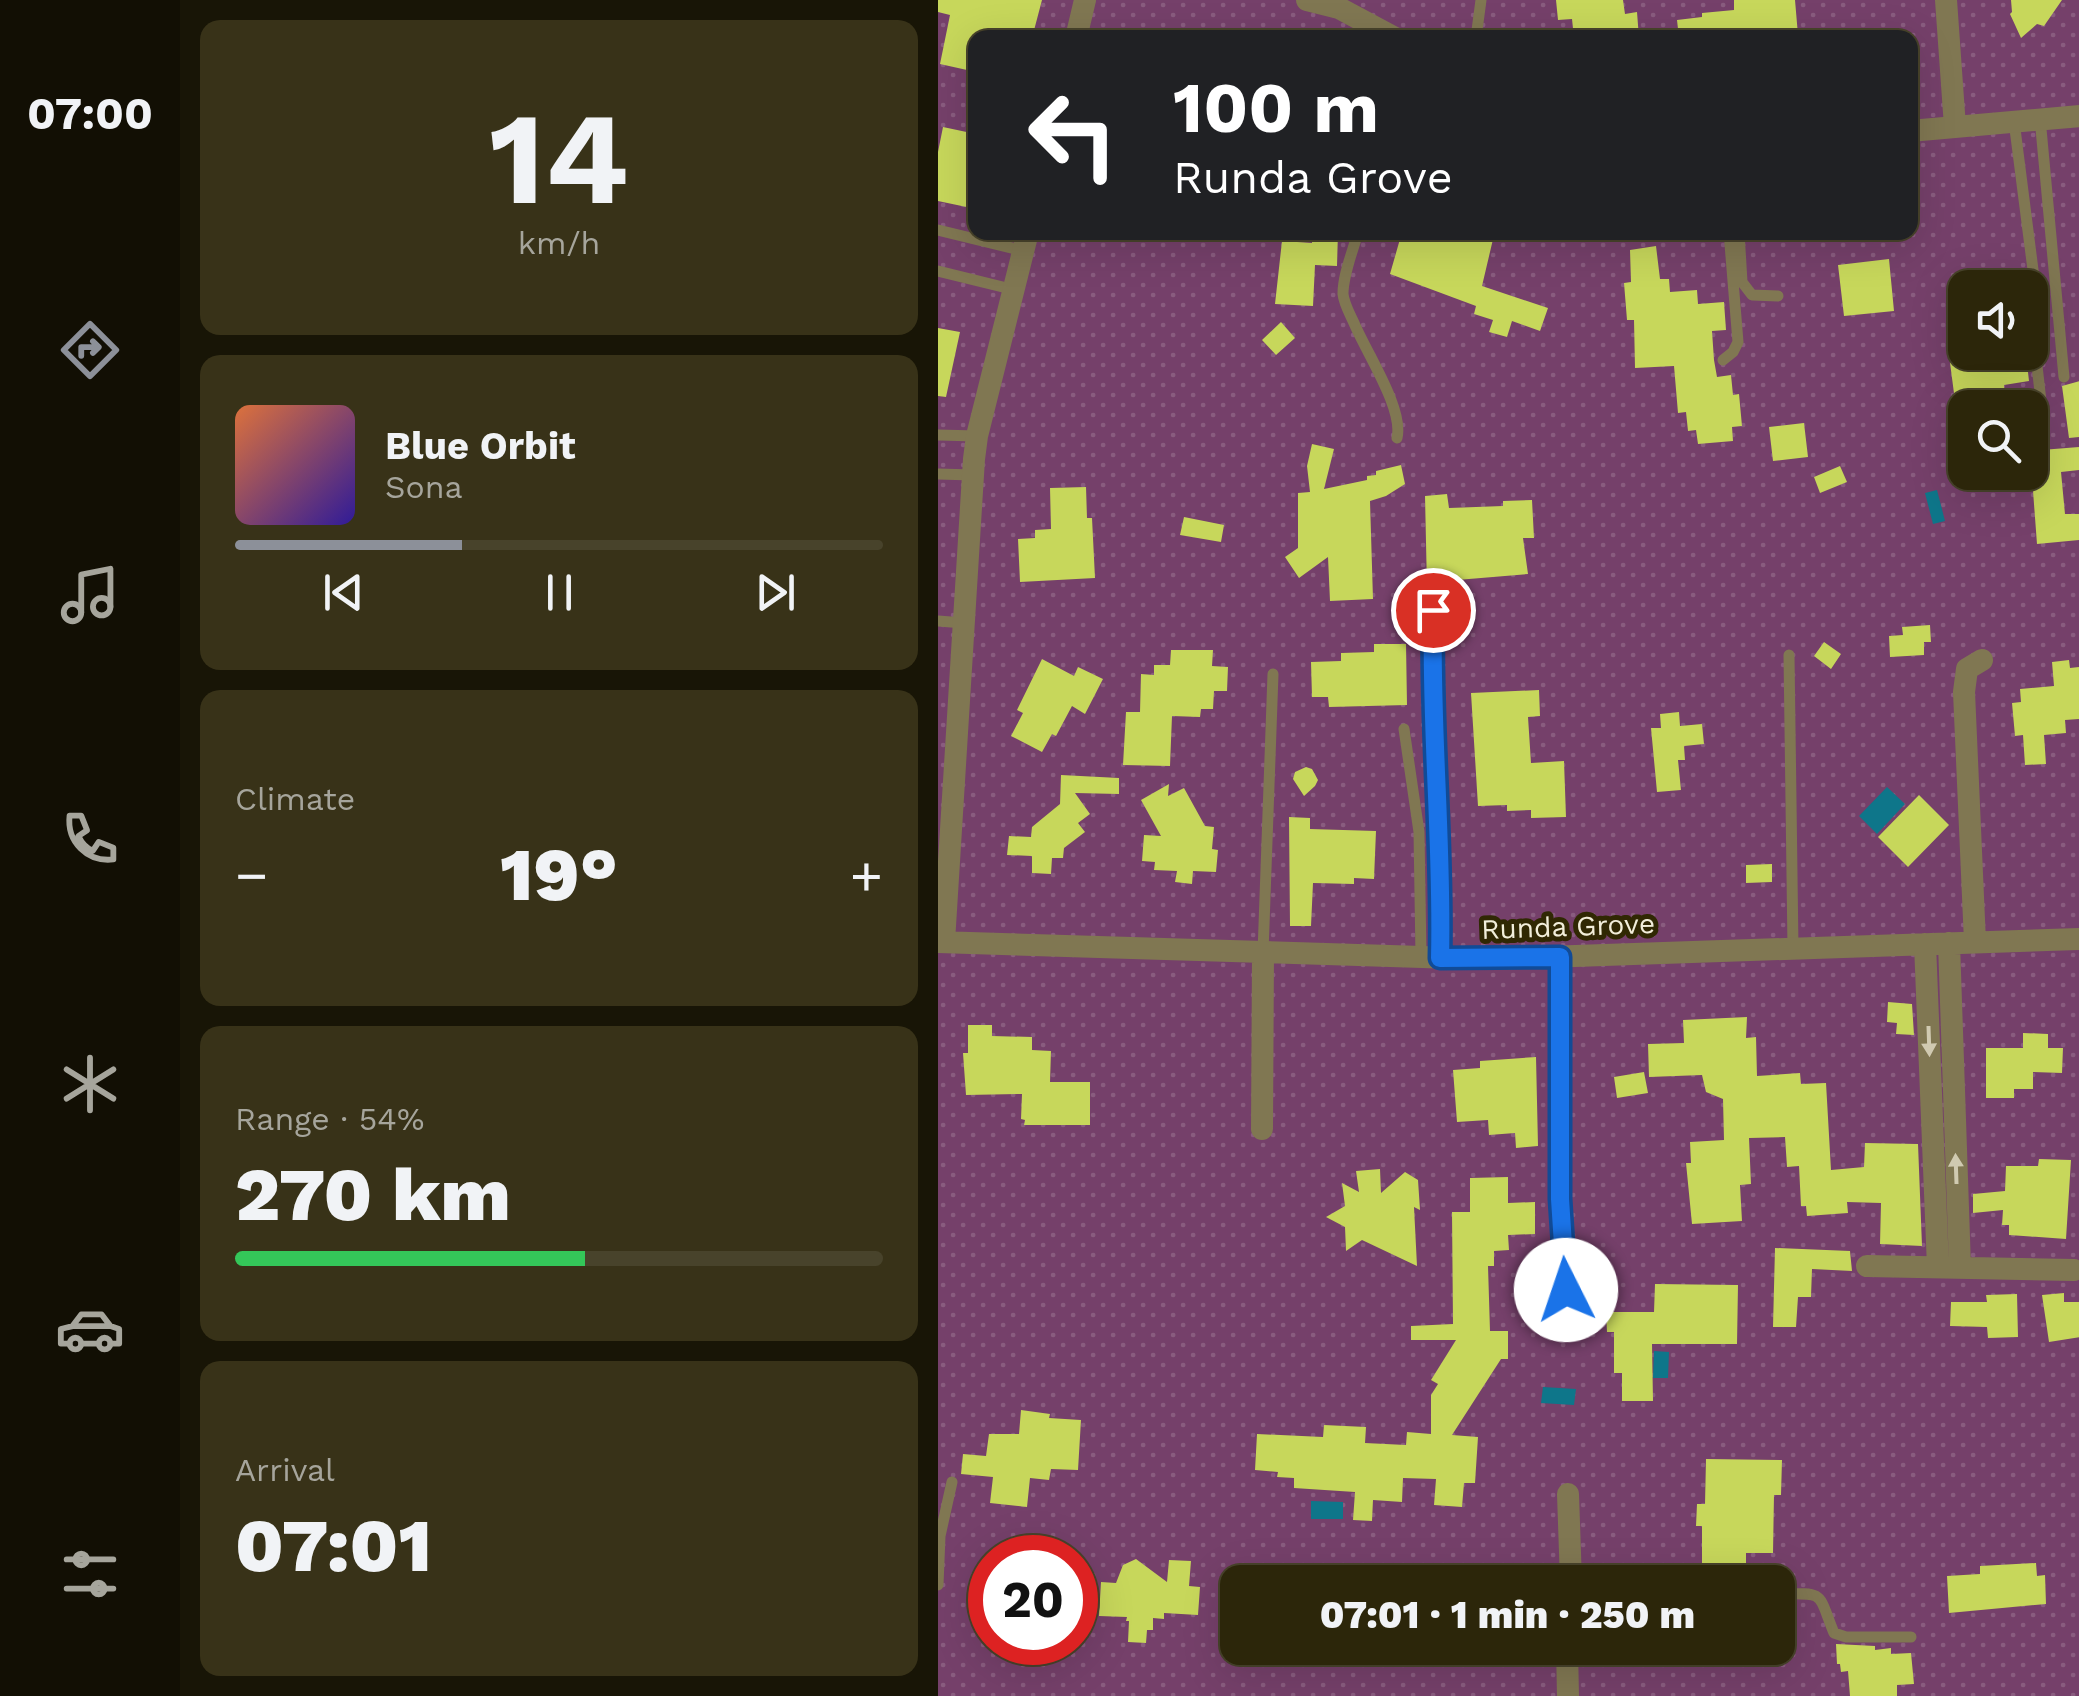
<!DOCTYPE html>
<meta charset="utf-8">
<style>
:root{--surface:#2c260a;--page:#383218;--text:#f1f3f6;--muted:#a6a59c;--line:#48432b;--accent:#8c9099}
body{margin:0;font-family:"Work Sans",sans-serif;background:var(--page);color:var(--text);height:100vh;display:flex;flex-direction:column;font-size:38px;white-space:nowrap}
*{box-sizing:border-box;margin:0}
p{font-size:32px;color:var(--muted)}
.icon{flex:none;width:55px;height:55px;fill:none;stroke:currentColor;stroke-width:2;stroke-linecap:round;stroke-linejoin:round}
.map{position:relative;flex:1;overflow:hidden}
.drawer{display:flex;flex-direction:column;gap:20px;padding:20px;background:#181506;width:758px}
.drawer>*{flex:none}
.top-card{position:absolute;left:30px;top:30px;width:950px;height:210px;border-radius:20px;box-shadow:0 10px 40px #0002,0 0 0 2px var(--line);background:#202124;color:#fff;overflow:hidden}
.tools{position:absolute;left:1010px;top:270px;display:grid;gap:20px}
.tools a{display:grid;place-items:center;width:100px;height:100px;border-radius:20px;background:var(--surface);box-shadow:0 10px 40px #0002,0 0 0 2px var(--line);font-size:50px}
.speed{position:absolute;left:30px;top:1535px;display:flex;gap:20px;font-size:50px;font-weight:700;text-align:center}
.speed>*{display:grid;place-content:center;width:130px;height:130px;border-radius:50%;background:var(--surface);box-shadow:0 10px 40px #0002,0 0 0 2px var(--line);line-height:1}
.speed .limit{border:15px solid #d22;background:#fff;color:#111}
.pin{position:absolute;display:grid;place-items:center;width:85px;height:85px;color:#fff;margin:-42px;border:5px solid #fff;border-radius:50%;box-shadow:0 2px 10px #0007}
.me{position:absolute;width:110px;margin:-55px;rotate:356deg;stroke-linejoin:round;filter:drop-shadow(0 0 8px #0008)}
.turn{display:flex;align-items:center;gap:35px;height:210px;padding:0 40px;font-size:45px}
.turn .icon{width:130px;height:130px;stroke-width:2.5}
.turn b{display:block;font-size:70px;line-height:85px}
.big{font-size:75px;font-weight:800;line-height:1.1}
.drawer .card{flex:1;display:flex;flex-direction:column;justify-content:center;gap:15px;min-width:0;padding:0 35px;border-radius:20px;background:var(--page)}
.drawer .dial{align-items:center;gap:0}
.dial b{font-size:130px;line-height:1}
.song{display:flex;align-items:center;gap:30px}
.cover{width:120px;height:120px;border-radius:15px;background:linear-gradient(135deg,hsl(20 70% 55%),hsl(250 70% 35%))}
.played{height:10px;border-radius:5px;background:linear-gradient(90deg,var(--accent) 35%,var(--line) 35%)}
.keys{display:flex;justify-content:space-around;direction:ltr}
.heat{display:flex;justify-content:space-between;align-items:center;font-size:55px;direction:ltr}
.charge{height:15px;border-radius:8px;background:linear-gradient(90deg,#34c759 54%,var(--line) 0)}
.trip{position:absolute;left:282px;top:1565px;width:575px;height:100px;border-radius:20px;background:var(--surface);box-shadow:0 10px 40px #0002,0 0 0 2px var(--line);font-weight:800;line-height:100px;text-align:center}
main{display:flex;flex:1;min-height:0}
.tabs{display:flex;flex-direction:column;width:180px;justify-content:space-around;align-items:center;background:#120f04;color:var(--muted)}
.tabs .icon{width:70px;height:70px}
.tabs .on{color:var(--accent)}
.tabs b{font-size:45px;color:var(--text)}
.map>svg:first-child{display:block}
.garden{fill:url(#garden-dots);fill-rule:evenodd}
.water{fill:#0e768a}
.building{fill:#c7d75b}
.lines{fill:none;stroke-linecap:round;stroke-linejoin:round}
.service{stroke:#807752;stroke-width:11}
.minor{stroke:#807752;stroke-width:22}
.oneway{fill:#d0cab1}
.route-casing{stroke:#114b97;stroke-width:25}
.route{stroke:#1a73e8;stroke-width:18}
.labels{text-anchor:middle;stroke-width:10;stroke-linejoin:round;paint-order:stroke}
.street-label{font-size:28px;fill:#f2eeda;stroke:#302803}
</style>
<main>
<nav class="tabs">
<b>07:00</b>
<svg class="icon on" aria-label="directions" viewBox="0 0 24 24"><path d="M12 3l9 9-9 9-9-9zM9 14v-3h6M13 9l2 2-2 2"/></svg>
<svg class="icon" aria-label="music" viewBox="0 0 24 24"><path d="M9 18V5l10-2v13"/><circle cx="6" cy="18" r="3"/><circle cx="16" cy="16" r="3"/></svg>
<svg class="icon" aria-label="phone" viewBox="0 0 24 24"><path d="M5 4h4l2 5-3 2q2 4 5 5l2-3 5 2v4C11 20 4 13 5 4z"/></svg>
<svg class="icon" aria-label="climate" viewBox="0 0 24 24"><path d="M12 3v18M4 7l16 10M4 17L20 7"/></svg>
<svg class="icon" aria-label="car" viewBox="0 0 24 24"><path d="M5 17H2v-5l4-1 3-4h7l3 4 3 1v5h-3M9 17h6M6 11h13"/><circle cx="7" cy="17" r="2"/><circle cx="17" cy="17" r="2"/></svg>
<svg class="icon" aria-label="filters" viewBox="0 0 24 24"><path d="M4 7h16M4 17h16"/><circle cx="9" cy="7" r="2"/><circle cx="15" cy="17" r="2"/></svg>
</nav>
<section class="drawer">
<div class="card dial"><b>14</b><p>km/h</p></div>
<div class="card">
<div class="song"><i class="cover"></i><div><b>Blue Orbit</b><p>Sona</p></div></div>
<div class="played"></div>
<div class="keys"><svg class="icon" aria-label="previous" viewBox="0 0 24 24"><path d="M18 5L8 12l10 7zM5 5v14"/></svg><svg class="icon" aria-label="pause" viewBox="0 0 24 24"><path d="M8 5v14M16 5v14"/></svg><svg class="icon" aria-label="next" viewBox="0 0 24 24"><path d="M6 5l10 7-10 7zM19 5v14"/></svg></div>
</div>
<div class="card"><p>Climate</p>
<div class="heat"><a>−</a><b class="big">19°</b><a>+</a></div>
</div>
<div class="card"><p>Range · 54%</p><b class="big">270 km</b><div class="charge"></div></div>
<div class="card"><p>Arrival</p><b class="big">07:01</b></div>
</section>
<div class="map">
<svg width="1142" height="1696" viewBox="0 0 1142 1696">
<defs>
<pattern id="garden-dots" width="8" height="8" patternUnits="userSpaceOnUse" patternTransform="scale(2.5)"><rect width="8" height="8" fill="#75406a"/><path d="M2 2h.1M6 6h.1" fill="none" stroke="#895c7f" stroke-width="1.8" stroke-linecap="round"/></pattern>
</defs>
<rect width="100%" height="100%" fill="#3a320e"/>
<path class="garden" d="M0,0H1141V1696H0ZM38,38H972V232H38ZM1028,288H1092V352H1028ZM1028,408H1092V472H1028ZM52,1558H138V1642H52ZM300,1582H840V1648H300Z"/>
<path class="water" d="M999,490L1007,521L995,524L987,493Z
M949,787L967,804L939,834L921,816Z
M716,1351L731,1352L730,1378H715Z
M605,1387L638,1389L636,1405L603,1403Z
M373,1501L405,1502V1519H373Z"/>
<path class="building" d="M0,0H104L94,38H38V72L2,64L12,15L0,12Z
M618,0H685L687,14L699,12L701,38H636L634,19L620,20Z
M796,0H857L860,35L741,38L739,20L764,17V13L796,10Z
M1073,0H1124L1106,26L1099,24L1083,38L1072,14L1074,12Z
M5,127L38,134L30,176L38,177V209L0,201V152Z
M374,232H400L399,266L377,265L375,306L337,304L344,241L374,243Z
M464,232L556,235L544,286L610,308L602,331L574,321L569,337L551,332L555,320L536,314L538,306L452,274Z
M718,246L722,279H731L732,292L759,290L760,304L786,302L788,330L774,331L776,360L779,377L793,375L795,395L801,394L804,426L794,427L795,441L760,444L758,430L750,431L748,412L740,413L736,366L697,368L696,320H689L686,283L693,282L692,250Z
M951,259L956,311L906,316L900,265Z
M343,322L357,338L338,355L324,340Z
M0,328L22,332L8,397L0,396Z
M1033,352H1053L1054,359L1088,355L1091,381L1066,385L1067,394L1017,401L1011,355Z
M1142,381V437L1131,438L1124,386Z
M866,423L870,457L835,461L831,427Z
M374,444L396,449L386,489L429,480V476L438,475V471L463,465L467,484L448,496L432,501L435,599L392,601L390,557L361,578L347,557L360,548V493L372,492L369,466Z
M1142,447V470L1123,472L1127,514H1142V540L1099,544L1092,451Z
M902,466L909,482L882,493L876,477Z
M148,487L149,518H154L157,578L82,582L80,539L97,538V530L113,529L112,488Z
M509,494L511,508L565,506V501L594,500L596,538H585L590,574L507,581V586L489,588L487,496Z
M246,517L286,525L283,542L242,535Z
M992,625L993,642H986V655L952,657L951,636L965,635L964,627Z
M886,642L903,654L893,669L876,656Z
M436,644H468L469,705L391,707L390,697H374L373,662L403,661V653L436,652Z
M233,650H275L274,666L290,667L289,691H276L275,709H263L262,717L234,716L232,766L185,765L188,712H202L203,674L216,675V665H232Z
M104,659L136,676L140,667L165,679L147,714L134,706L118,736L114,734L104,752L73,736L85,713L79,710Z
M1131,660L1132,668L1142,667V719L1127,720L1128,733L1106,735L1108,764L1087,765L1085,735L1077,736L1074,703L1083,702L1082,689L1116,686L1114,662Z
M601,690L602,716L590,717L593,763L626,761L628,817L593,818V810L569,811V805L540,806L533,693Z
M741,712L742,726L764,724L766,744L746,746L747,760H740L743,790L719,792L713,728H723L722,714Z
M368,767L374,769L380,780L377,786L366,796L355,779L357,772Z
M123,775L181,778V794L137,793L152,814L140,823L147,832L126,848L125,858H114L113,874L94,873V856L69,855L71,836L93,837L94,827L122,804Z
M231,784L230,796L246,788L267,826L276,827L274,849L280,850L278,872L255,871L254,884L237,882L239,871L216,870L217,862L204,861L206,835L223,836L203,800Z
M981,795L1011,825L970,867L940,837Z
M351,817L372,818V829L438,831L436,879L416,878V884L375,883L373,926H352Z
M834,864V882L808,883V865Z
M950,1002L974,1004L976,1035L958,1034L959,1023L949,1022Z
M809,1017L808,1038L818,1037L819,1076L862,1073L863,1084L888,1083L893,1170L926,1167L927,1143L980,1144L984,1246L942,1244L943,1203L909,1202L910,1213L869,1216L868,1206H863L861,1166L849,1167L847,1137L811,1138L813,1184L802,1185L804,1221L754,1224L748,1163H753L752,1142L786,1140L785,1099L768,1092L764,1075L711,1077L710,1044L746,1043L745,1020Z
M30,1025H54V1036L94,1037V1050L113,1051L112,1082H152V1125H86L87,1120L83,1119L84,1094L28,1095L25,1053H30Z
M1085,1033L1110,1034V1048H1125L1124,1073L1095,1072V1089H1076V1098H1048V1048H1085Z
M598,1057L600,1146L578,1148L577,1133L551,1135L550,1120L519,1122L515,1070L542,1068V1061Z
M706,1072L710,1093L679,1098L676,1077Z
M1101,1159L1133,1160L1128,1239L1071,1235V1225H1064L1065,1210L1035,1213V1194L1067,1191L1068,1166H1100Z
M442,1169L443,1193L467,1172L480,1180L482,1210L476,1207L479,1266L424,1240L408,1251L407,1227L388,1217L407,1206L404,1183L421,1192L418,1171Z
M570,1177V1203L597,1202V1234L570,1235L571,1250L556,1251V1266H550L552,1331H570V1359H563L514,1435L540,1437L537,1483H526L524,1507L496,1505L498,1479L465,1478L464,1502L435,1500L434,1521L415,1520L417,1492L356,1488V1478L339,1477L340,1472L317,1470L319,1434L385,1437L386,1425L428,1427L427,1443L468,1445L469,1432L493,1434V1395L500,1384L493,1380L518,1340H473V1326L515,1324L514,1212H532V1178Z
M837,1248L912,1251L914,1271L874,1269L873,1297H860L858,1327H835Z
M717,1284L800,1285L799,1344H714L715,1401H684V1373H676V1332H669L668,1312H716Z
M1126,1293V1302H1142V1337L1111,1342L1104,1295Z
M1079,1294L1080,1337L1050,1338L1049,1327L1012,1326L1013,1302H1049L1048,1295Z
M83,1410L112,1414L111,1418L143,1420L140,1470L113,1469L111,1480L92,1478L89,1507L52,1503L55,1477L23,1474L25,1454L48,1456L51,1434H81Z
M768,1459L844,1460L843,1495H836L835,1553H808V1582H773V1576L764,1577V1526H758L759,1504H767Z
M198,1559L229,1582L231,1560L253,1561L251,1586L262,1587L260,1615L226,1613V1619L215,1618V1630H209L208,1643L190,1642L191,1621H188L189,1617L161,1616L163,1582L178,1583L185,1565Z
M1098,1563L1099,1576L1107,1575L1108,1604L1011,1613L1009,1576L1042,1574V1566Z
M898,1644L937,1646V1650L953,1648V1654L973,1653L976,1684L959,1685V1696H912L910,1671L903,1672L902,1664H899Z"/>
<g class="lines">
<path class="service" d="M538,38L543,0
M1102,118L1126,377
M1076,121L1100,309L1101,322L1092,331
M0,230L86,251
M420,232C415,251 405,274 405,294C406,304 412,314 416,323C429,354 466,409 459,438
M801,232L804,282L814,295L840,296
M0,271L77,290
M1095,330L1105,419
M785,360L795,352L800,342L791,232
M0,435L39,436
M0,474L35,475
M495,610C492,726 505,842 502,958
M0,621L26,623
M851,655L855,948
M466,729L481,832L483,957
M325,953L335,674
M622,957V1199L628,1290
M0,1585L2,1536L14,1482
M840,1594C888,1593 879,1591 896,1633L908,1637H973"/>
<path class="minor" d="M369,0L401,8L457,38
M1008,0L1017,127
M138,38L147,0
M972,131L1142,116
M0,942L548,959L1142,939
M6,942L36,459L39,436L90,232
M1037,942L1026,692L1029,669L1044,660
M1011,943L1022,1267
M987,944L1000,1267
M324,1129L325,953
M929,1266L1136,1270
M630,1494L633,1582
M629,1648L630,1696"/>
</g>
<defs><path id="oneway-solid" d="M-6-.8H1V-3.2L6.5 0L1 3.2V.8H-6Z" transform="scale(2.5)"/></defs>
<g class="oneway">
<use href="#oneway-solid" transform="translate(991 1041) rotate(88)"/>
<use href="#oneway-solid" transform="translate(1018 1169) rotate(-92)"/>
</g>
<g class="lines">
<defs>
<path id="route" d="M495,610C492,726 505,842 502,958L622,957V1199L628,1290"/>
</defs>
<use href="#route" class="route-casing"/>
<use href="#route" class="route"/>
</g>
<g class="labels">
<g class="street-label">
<text transform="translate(630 926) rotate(-2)" y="10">Runda Grove</text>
</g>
</g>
</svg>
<div class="tools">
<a><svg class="icon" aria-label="sound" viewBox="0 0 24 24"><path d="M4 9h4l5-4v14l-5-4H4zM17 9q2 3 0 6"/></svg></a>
<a><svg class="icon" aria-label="search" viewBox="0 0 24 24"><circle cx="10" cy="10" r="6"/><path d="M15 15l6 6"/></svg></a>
</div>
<div class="speed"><div class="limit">20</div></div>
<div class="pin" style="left:495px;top:610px;background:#d93025"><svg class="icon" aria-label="arrive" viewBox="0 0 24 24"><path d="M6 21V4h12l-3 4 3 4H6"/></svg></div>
<svg class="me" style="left:628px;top:1290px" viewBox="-20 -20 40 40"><circle r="19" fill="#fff"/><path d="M0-13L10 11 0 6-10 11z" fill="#1a73e8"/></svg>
<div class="trip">07:01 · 1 min · 250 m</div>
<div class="top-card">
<div class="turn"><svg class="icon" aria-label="left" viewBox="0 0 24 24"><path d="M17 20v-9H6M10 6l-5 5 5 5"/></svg><div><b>100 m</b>Runda Grove</div></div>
</div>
</div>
</main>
